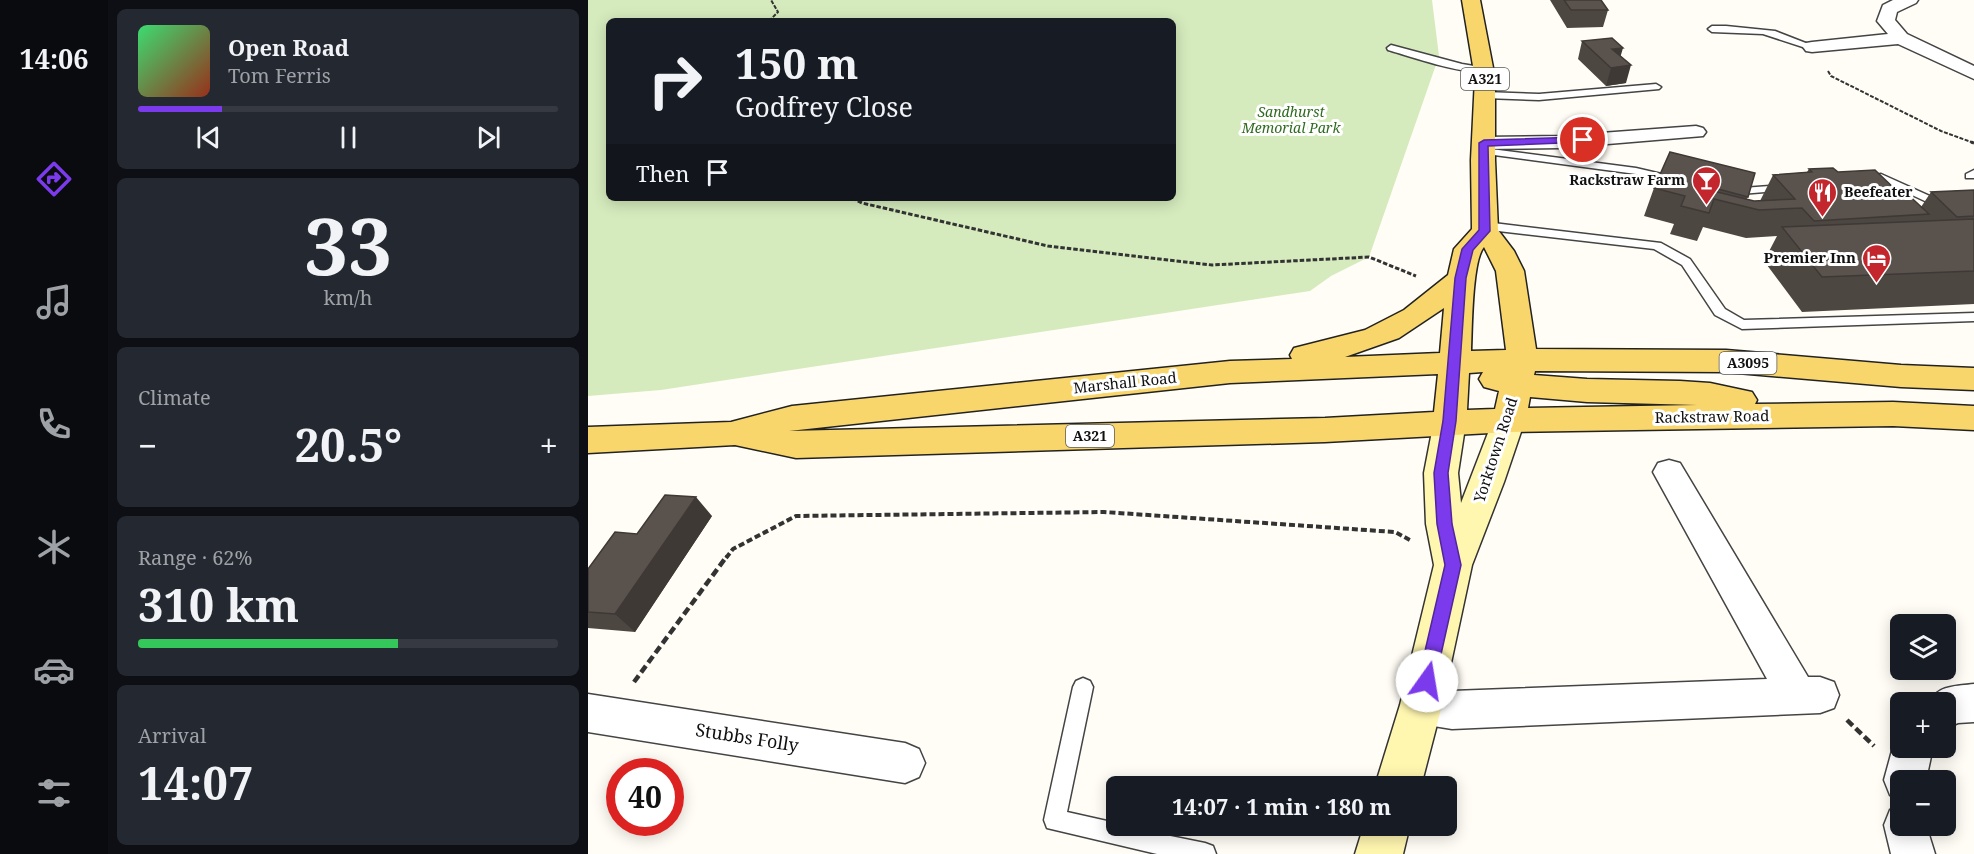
<!DOCTYPE html>
<meta charset="utf-8">
<style>
:root{--surface:#171b24;--page:#242831;--text:#f1f3f6;--muted:#9ea1a6;--line:#363941;--accent:#7c3aed}
body{margin:0;font-family:"Noto Serif",serif;background:var(--page);color:var(--text);height:100vh;display:flex;flex-direction:column;font-size:22px;white-space:nowrap}
*{box-sizing:border-box;margin:0}
p{font-size:20px;color:var(--muted)}
.icon{flex:none;width:33px;height:33px;fill:none;stroke:currentColor;stroke-width:2;stroke-linecap:round;stroke-linejoin:round}
.map{position:relative;flex:1;overflow:hidden}
.panel{display:flex;flex-direction:column;gap:9px;padding:9px;background:#0d0f14;width:480px}
.panel>*{flex:none}
.guide{position:absolute;left:18px;top:18px;width:570px;height:183px;border-radius:9px;box-shadow:0 3px 15px #0003;background:#171b24;color:var(--text);overflow:hidden}
.controls{position:absolute;left:1302px;top:614px;display:grid;gap:12px}
.controls a{display:grid;place-items:center;width:66px;height:66px;border-radius:9px;background:var(--surface);box-shadow:0 3px 15px #0003;font-size:30px}
.speed{position:absolute;left:18px;top:758px;display:flex;gap:12px;font-size:30px;font-weight:700;text-align:center}
.speed>*{display:grid;place-content:center;width:78px;height:78px;border-radius:50%;background:var(--surface);box-shadow:0 3px 15px #0003;line-height:1}
.speed .limit{border:9px solid #d22;background:#fff;color:#111}
.pin{position:absolute;display:grid;place-items:center;width:51px;height:51px;color:#fff;margin:-26px;border:3px solid #fff;border-radius:50%;box-shadow:0 2px 6px #0007}
.me{position:absolute;width:66px;margin:-33px;rotate:13deg;stroke-linejoin:round;filter:drop-shadow(0 0 4px #0008)}
.turn{display:flex;align-items:center;gap:21px;height:126px;padding:0 30px;font-size:27px}
.turn .icon{width:78px;height:78px;stroke-width:2.5}
.turn b{display:block;font-size:42px;line-height:51px}
.then{display:flex;align-items:center;height:57px;padding:0 30px;background:#0003;gap:12px;font-size:22px}
.big{font-size:45px;font-weight:700;line-height:1.1}
.panel .widget{flex:1;display:flex;flex-direction:column;justify-content:center;gap:9px;min-width:0;padding:0 21px;border-radius:9px;background:var(--page)}
.panel .dial{align-items:center;gap:0}
.dial b{font-size:78px;line-height:1}
.song{display:flex;align-items:center;gap:18px}
.cover{width:72px;height:72px;border-radius:9px;background:linear-gradient(135deg,hsl(140 70% 55%),hsl(10 70% 35%))}
.played{height:6px;border-radius:3px;background:linear-gradient(90deg,var(--accent) 20%,var(--line) 20%)}
.keys{display:flex;justify-content:space-around;direction:ltr}
.heat{display:flex;justify-content:space-between;align-items:center;font-size:33px;direction:ltr}
.charge{height:9px;border-radius:4px;background:linear-gradient(90deg,#34c759 62%,var(--line) 0)}
.trip{position:absolute;left:518px;top:776px;width:351px;height:60px;border-radius:9px;background:var(--surface);box-shadow:0 3px 15px #0003;font-weight:700;line-height:60px;text-align:center}
main{display:flex;flex:1;min-height:0}
.dock{display:flex;flex-direction:column;width:108px;justify-content:space-around;align-items:center;background:#090b0e;color:var(--muted)}
.dock .icon{width:42px;height:42px}
.dock .current{color:var(--accent)}
.dock b{font-size:27px;color:var(--text)}
.map>svg:first-child{display:block}
.green{fill:#d5ebbd;fill-rule:evenodd}
.lines{fill:none;stroke-linecap:round;stroke-linejoin:round}
.lane-casing{stroke:#444;stroke-width:3}
.street-casing{stroke:#444;stroke-width:3}
.secondary-casing{stroke:#333;stroke-width:3}
.primary-casing{stroke:#222;stroke-width:3}
.path-far3{stroke:#333;stroke-width:2;stroke-dasharray:4 1.5;stroke-linecap:butt}
.path-far2{stroke:#333;stroke-width:3;stroke-dasharray:4.5 2;stroke-linecap:butt}
.path-far1{stroke:#333;stroke-width:4;stroke-dasharray:6 3;stroke-linecap:butt}
.path{stroke:#333;stroke-width:4.5;stroke-dasharray:8 4;stroke-linecap:butt}
.lane{fill:#fff;fill-rule:evenodd}
.street{fill:#fff;fill-rule:evenodd}
.secondary{fill:#fff6b0;fill-rule:evenodd}
.primary{fill:#f9d66b;fill-rule:evenodd}
.wall{fill:#4d4742}
.shaded-wall{fill:#3f3936}
.building{fill:#5a524d;stroke:#3f3936;stroke-width:1.5}
.route{fill:#7c3aed;stroke:#51269a;stroke-width:1.5}
.labels{text-anchor:middle;stroke-width:6;stroke-linejoin:round;paint-order:stroke}
.shield{fill:#fff;stroke:#585858;stroke-width:1.5}
.shield-label{font-size:14px;font-weight:bold;fill:#111}
.far-park-label{font-size:14px;font-style:italic;fill:#2f6b1f;stroke:#fff}
.far-poi-label{font-size:14px;font-weight:bold;fill:#111;stroke:#fff;text-anchor:end}
.poi-label{font-size:15px;font-weight:bold;fill:#111;stroke:#fff;text-anchor:end}
.street-label{font-size:15px;fill:#111;stroke:#fff}
.near-street-label{font-size:18px;fill:#111;stroke:#fff}
</style>
<main>
<nav class="dock">
<b>14:06</b>
<svg class="icon current" aria-label="directions" viewBox="0 0 24 24"><path d="M12 3l9 9-9 9-9-9zM9 14v-3h6M13 9l2 2-2 2"/></svg>
<svg class="icon" aria-label="music" viewBox="0 0 24 24"><path d="M9 18V5l10-2v13"/><circle cx="6" cy="18" r="3"/><circle cx="16" cy="16" r="3"/></svg>
<svg class="icon" aria-label="phone" viewBox="0 0 24 24"><path d="M5 4h4l2 5-3 2q2 4 5 5l2-3 5 2v4C11 20 4 13 5 4z"/></svg>
<svg class="icon" aria-label="climate" viewBox="0 0 24 24"><path d="M12 3v18M4 7l16 10M4 17L20 7"/></svg>
<svg class="icon" aria-label="car" viewBox="0 0 24 24"><path d="M5 17H2v-5l4-1 3-4h7l3 4 3 1v5h-3M9 17h6M6 11h13"/><circle cx="7" cy="17" r="2"/><circle cx="17" cy="17" r="2"/></svg>
<svg class="icon" aria-label="filters" viewBox="0 0 24 24"><path d="M4 7h16M4 17h16"/><circle cx="9" cy="7" r="2"/><circle cx="15" cy="17" r="2"/></svg>
</nav>
<section class="panel">
<div class="widget">
<div class="song"><i class="cover"></i><div><b>Open Road</b><p>Tom Ferris</p></div></div>
<div class="played"></div>
<div class="keys"><svg class="icon" aria-label="previous" viewBox="0 0 24 24"><path d="M18 5L8 12l10 7zM5 5v14"/></svg><svg class="icon" aria-label="pause" viewBox="0 0 24 24"><path d="M8 5v14M16 5v14"/></svg><svg class="icon" aria-label="next" viewBox="0 0 24 24"><path d="M6 5l10 7-10 7zM19 5v14"/></svg></div>
</div>
<div class="widget dial"><b>33</b><p>km/h</p></div>
<div class="widget"><p>Climate</p>
<div class="heat"><a>−</a><b class="big">20.5°</b><a>+</a></div>
</div>
<div class="widget"><p>Range · 62%</p><b class="big">310 km</b><div class="charge"></div></div>
<div class="widget"><p>Arrival</p><b class="big">14:07</b></div>
</section>
<div class="map">
<svg width="1386" height="854" viewBox="0 0 1386 854">
<rect width="100%" height="100%" fill="#fffdf5"/>
<path class="green" d="M0,0H844L851,56L781,257L743,276L722,291L73,390L0,396ZM21,21H585V198H21Z"/>
<g class="lines">
<defs>
<path id="lane" d="M1138,26L1187,31L1228,47L1224,50L1175,34L1124,32L1120,29L1124,26Z
M803,45L874,64L898,68L900,70C887,79 818,55 800,50L799,48Z
M1068,84L1073,87L1071,89L951,100L897,98L892,95L897,92L951,94Z
M895,148L1048,168L1095,179L1097,181L1091,184L1048,174L891,153L890,151Z
M1386,170V178H1378V174Z
M1293,174L1386,216V224L1292,180L1278,182L1272,179L1274,177Z
M1197,185L1203,188L1201,190L1141,195L1135,192L1141,189Z
M897,222L1073,243L1102,259L1137,309L1156,320L1386,313V321L1154,329L1127,315L1094,265L1066,249L893,229L891,226Z
M495,678L502,681L505,687L479,812L528,823V825L617,843L625,846L628,854H569L459,828L456,820L485,687L488,681Z"/>
<path id="street" d="M1305,0H1330L1328,3L1309,12L1307,20L1319,34L1386,66V79L1310,44L1224,52L1218,51L1215,47L1218,43L1224,42L1300,34L1289,21L1295,5Z
M1108,126L1115,128L1118,132L1115,136L972,148L896,149L889,147L886,143L889,139L896,137L972,136Z
M1081,460L1092,463L1220,677H1232L1246,682L1251,695L1246,708L1232,713L864,729L833,724L819,718L814,705L819,692L833,686L864,691L1179,679L1065,472L1070,463Z
M1386,684V722L1370,723L1358,728V702H1342C1349,685 1370,686 1386,684Z
M0,694L317,743L331,749L337,763L331,777L317,783L0,732Z
M1312,732V747H1345L1338,780H1312V799L1302,795L1296,780L1305,747Z
M1312,806V825H1338L1347,854H1303L1296,825L1302,810Z"/>
<path id="secondary" d="M921,408L933,411L937,420L916,482L884,565L854,705L833,786H787L812,705L846,565L838,524L836,473L846,421L850,412L862,409L874,412L878,421L870,473L873,503L905,420L909,411Z
M776,825H822L815,854H767Z"/>
<path id="primary" d="M874,0H892L907,78V160L910,230L926,251L936,271L948,349L1138,350L1313,365L1386,368V390L1313,387L1138,372L947,371L946,375L999,379L1092,381L1122,383L1164,392L1169,400L1167,404L1305,402L1386,406V430L1305,426L921,432L737,442L208,458L147,445L0,453V427L143,422L204,406L642,361L704,359L702,355L706,348L777,330L816,310L860,275L866,249L884,229L883,160L887,78ZM896,247L908,271L918,350L883,351C884,331 884,260 896,247ZM856,308L852,353L757,357L811,338ZM895,372L891,379L896,387L911,391L907,409L879,410L881,373ZM850,374L846,412L737,418L201,431L642,383ZM942,397L999,402L1109,405L940,408Z"/>
</defs>
<use href="#lane" class="lane-casing"/>
<use href="#street" class="street-casing"/>
<use href="#secondary" class="secondary-casing"/>
<use href="#primary" class="primary-casing"/>
<path class="path-far3" d="M181,21L190,12L183,0
M1240,71L1243,76L1353,131L1386,143"/>
<path class="path-far2" d="M1383,142L1386,143
M264,198L274,203L460,246L624,265L781,257L828,276"/>
<path class="path-far1" d="M138,558L145,549L208,516L516,512L807,532L822,540"/>
<path class="path" d="M46,682L139,556
M1259,720L1286,746"/>
<use href="#lane" class="lane"/>
<use href="#street" class="street"/>
<use href="#secondary" class="secondary"/>
<use href="#primary" class="primary"/>
</g>
<path class="wall" d="M962,0H1013L1020,10L1015,27L979,28Z
M994,41L1033,56L1038,83L1018,86L990,59Z
M1082,152L1160,197L1158,200L1166,201H1172L1185,175L1219,172L1221,169L1250,172L1309,191L1333,207L1343,192L1386,190V304L1214,312L1176,261L1189,236L1158,238L1115,227L1109,241L1082,234L1086,224L1056,216L1066,188Z
M124,516L47,632L0,628V612L49,534Z"/>
<path class="shaded-wall" d="M1035,48L1030,65L1024,49Z
M1043,65L1038,83L1018,86L1023,68Z
M108,497L124,516L47,632L27,614Z"/>
<path class="building" d="M976,0H1013L1020,10H983Z
M1024,38L1035,48L1024,49L1043,65L1023,68L994,41Z
M1082,152L1167,173L1160,197L1130,189L1129,192L1166,201L1207,199L1185,175L1224,172L1221,169L1245,168L1250,172L1287,170L1309,191L1315,190L1341,214L1226,221L1214,208L1171,210L1126,199L1121,213L1093,206L1097,196L1066,188Z
M1386,190V216L1369,217L1343,192Z
M1386,219V271L1234,277L1194,227Z
M77,495L108,497L27,614L0,612V569L27,532L49,534Z"/>
<path class="route" d="M995,137L998,138V142L900,146L902,231L885,250L878,278L868,421L860,473L864,524L873,565L847,681L845,687L839,690L833,687L830,681L857,565L849,524L846,473L855,421L867,278L874,249L891,230V143L896,140Z"/>
<defs>
<symbol id="bar-pin" viewBox="-11 -11 22 30"><path d="M0 17L-7.5 6A9.5 9.5 0 1 1 7.5 6Z" fill="#c4262e" stroke="#fff"/><path d="M-6-5H6L.8 .8V4.5H3.5V6h-7V4.5H-.8V.8Z" fill="#fff"/></symbol>
<symbol id="restaurant-pin" viewBox="-11 -11 22 30"><path d="M0 17L-7.5 6A9.5 9.5 0 1 1 7.5 6Z" fill="#c4262e" stroke="#fff"/><path d="M-5-6h1v4h1v-4h1v4h1v-4h1v5L-1.5 .5V6h-2V.5L-5-1ZM5-6V6H3V1.5H1.5Q1.5-4 5-6Z" fill="#fff"/></symbol>
<symbol id="hotel-pin" viewBox="-11 -11 22 30"><path d="M0 17L-7.5 6A9.5 9.5 0 1 1 7.5 6Z" fill="#c4262e" stroke="#fff"/><path d="M-6-4.5h1.5V1H6V5H4.5V3h-9V5H-6ZM-4 0a1.8 1.8 0 1 1 3.6 0ZM.5 0V-2.5h3Q6-2.5 6 0Z" fill="#fff"/></symbol>
</defs>
<g fill-rule="evenodd">
<use href="#bar-pin" x="1102" y="164" width="33" height="45"/>
<use href="#restaurant-pin" x="1218" y="176" width="33" height="45"/>
<use href="#hotel-pin" x="1272" y="242" width="33" height="45"/>
</g>
<g class="labels">
<g class="shield">
<rect x="873" y="68" width="48" height="22" rx="4.5"/>
<rect x="1131.5" y="352" width="57" height="22" rx="4.5"/>
<rect x="478" y="425" width="48" height="22" rx="4.5"/>
</g>
<g class="shield-label">
<text x="897" y="84">A321</text>
<text x="1160" y="368">A3095</text>
<text x="502" y="441">A321</text>
</g>
<g class="far-park-label">
<text x="703" y="117">Sandhurst<tspan x="703" dy="16">Memorial Park</tspan></text>
</g>
<g class="far-poi-label">
<text x="1097" y="185">Rackstraw Farm</text>
<text x="1256" y="197" text-anchor="start">Beefeater</text>
</g>
<g class="poi-label">
<text x="1268" y="263">Premier Inn</text>
</g>
<g class="street-label">
<text transform="translate(537 383) rotate(-6)" y="5">Marshall Road</text>
<text transform="translate(1124 417) rotate(-1)" y="5">Rackstraw Road</text>
<text transform="translate(908 450) rotate(-72)" y="5">Yorktown Road</text>
</g>
<g class="near-street-label">
<text transform="translate(159 738) rotate(9)" y="6">Stubbs Folly</text>
</g>
</g>
</svg>
<div class="controls">
<a><svg class="icon" aria-label="layers" viewBox="0 0 24 24"><path d="M12 4l9 5-9 5-9-5zM3 14l9 5 9-5"/></svg></a>
<a>+</a>
<a>−</a>
</div>
<div class="speed"><div class="limit">40</div></div>
<div class="pin" style="left:995px;top:140px;background:#d93025"><svg class="icon" aria-label="arrive" viewBox="0 0 24 24"><path d="M6 21V4h12l-3 4 3 4H6"/></svg></div>
<svg class="me" style="left:839px;top:681px" viewBox="-20 -20 40 40"><circle r="19" fill="#fff"/><path d="M0-13L10 11 0 6-10 11z" fill="#7c3aed"/></svg>
<div class="trip">14:07 · 1 min · 180 m</div>
<div class="guide">
<div class="turn"><svg class="icon" aria-label="right" viewBox="0 0 24 24"><path d="M7 20v-9h11M14 6l5 5-5 5"/></svg><div><b>150 m</b>Godfrey Close</div></div>
<div class="then">Then<svg class="icon" aria-label="arrive" viewBox="0 0 24 24"><path d="M6 21V4h12l-3 4 3 4H6"/></svg></div>
</div>
</div>
</main>
